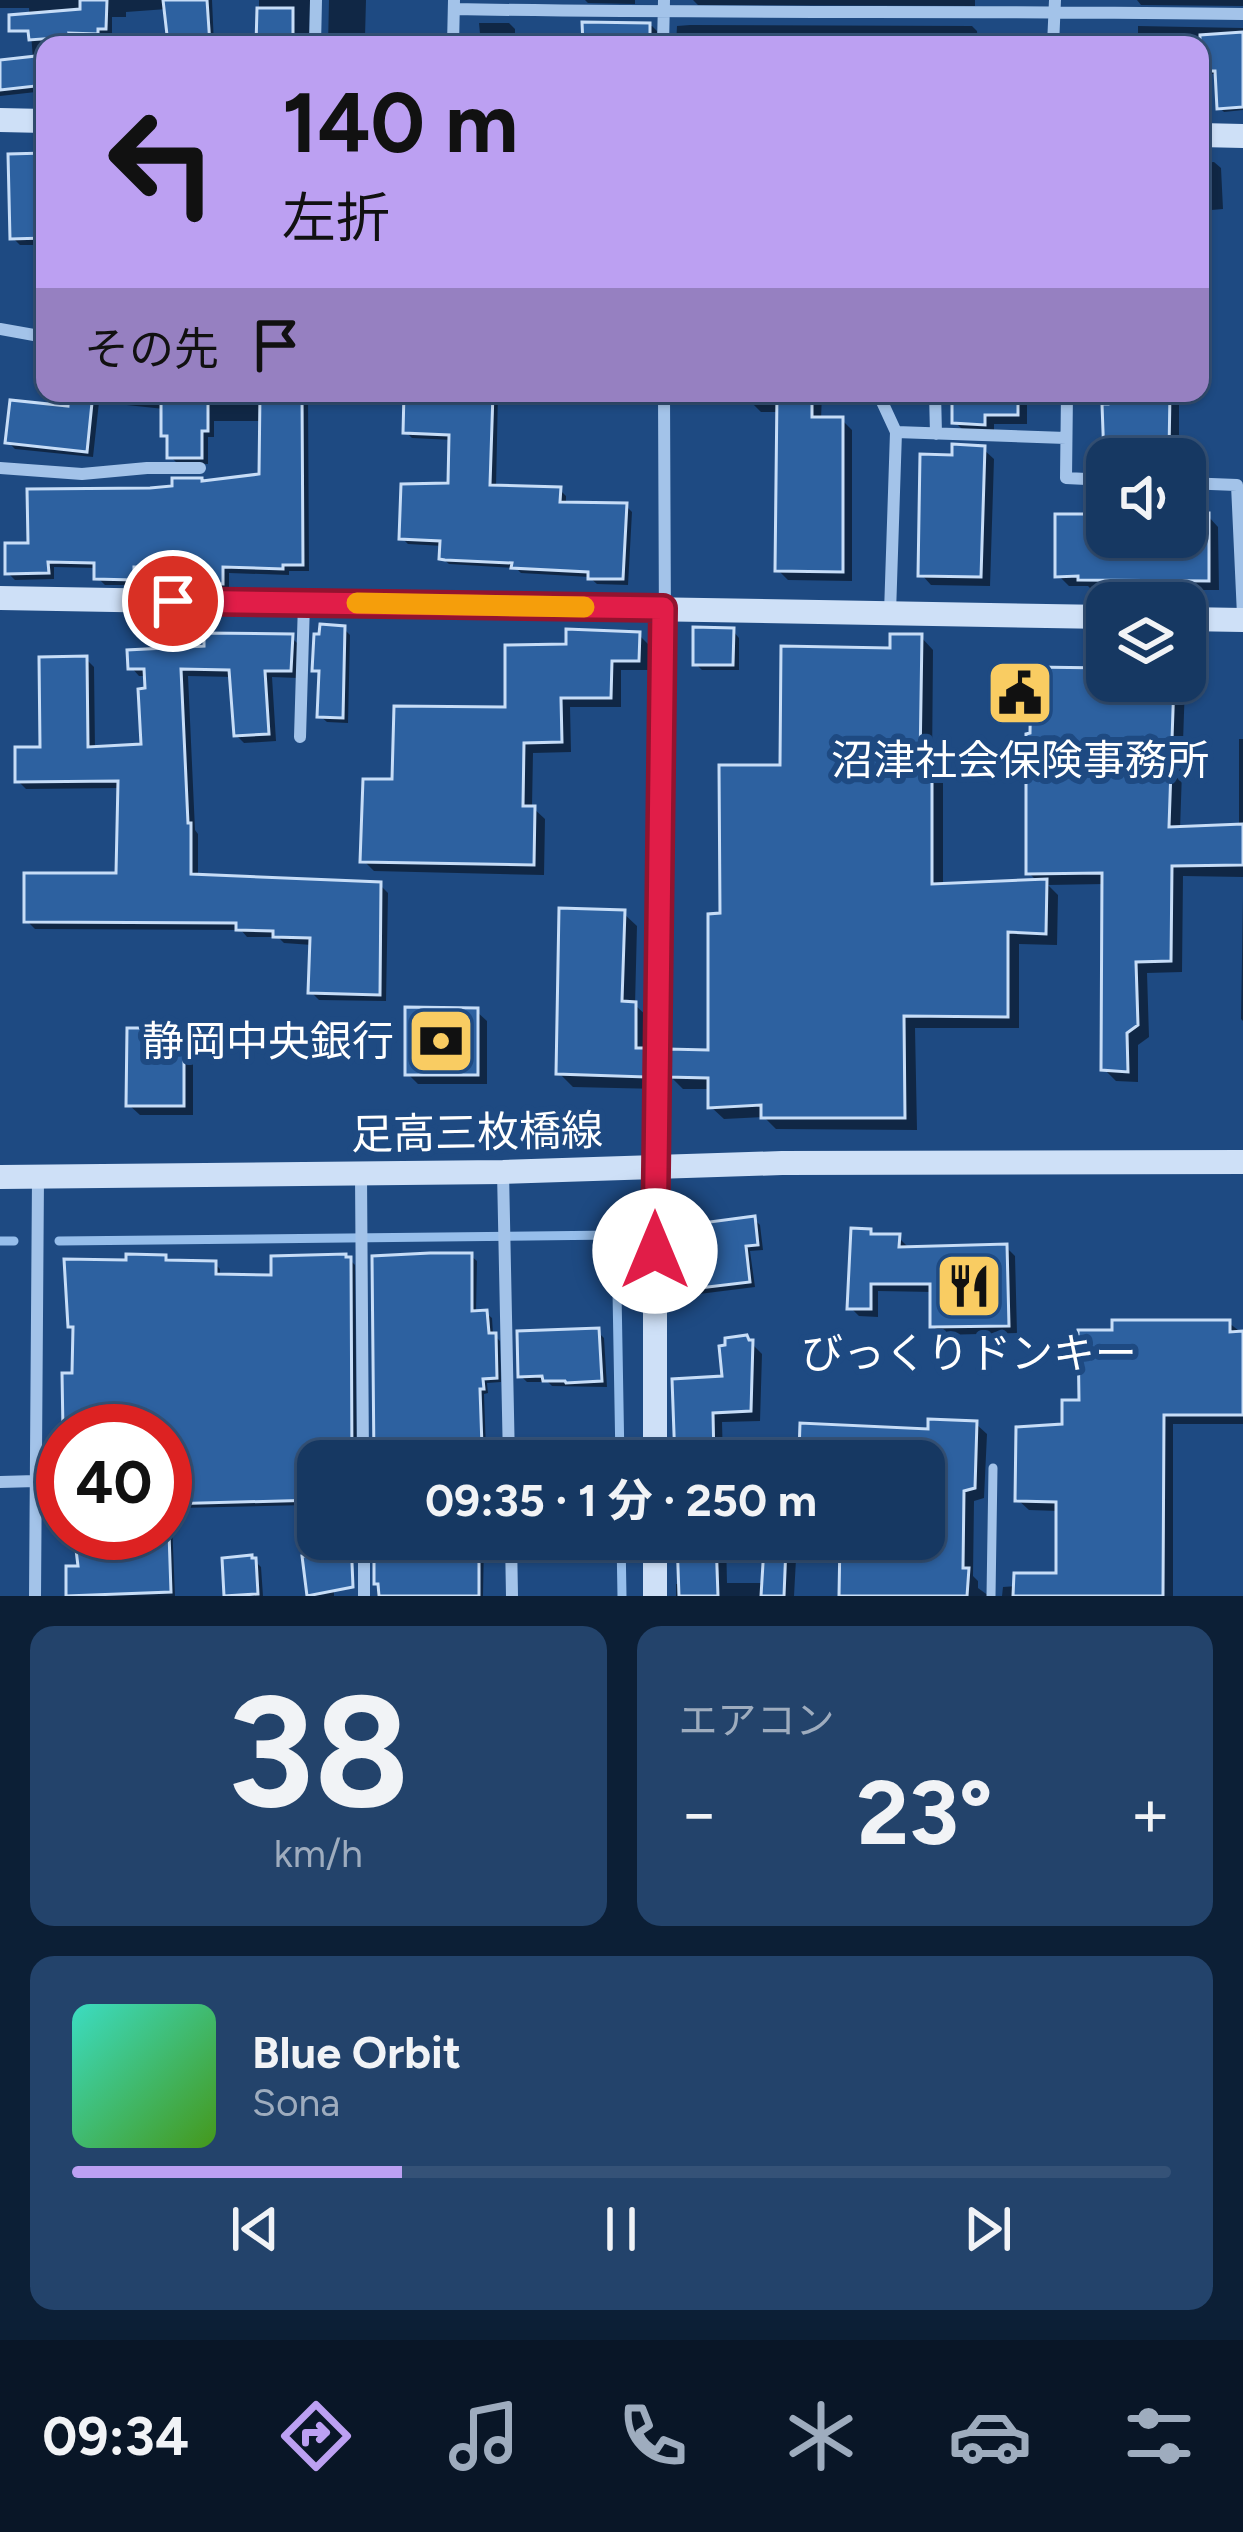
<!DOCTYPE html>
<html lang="ja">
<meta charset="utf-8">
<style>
:root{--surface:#163862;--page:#23436b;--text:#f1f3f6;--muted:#9eacbe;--line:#355277;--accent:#bca0f2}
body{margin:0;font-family:Figtree,"Noto Sans JP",sans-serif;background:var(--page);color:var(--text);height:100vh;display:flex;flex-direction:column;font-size:45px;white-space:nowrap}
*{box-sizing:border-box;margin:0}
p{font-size:39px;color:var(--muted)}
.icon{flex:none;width:66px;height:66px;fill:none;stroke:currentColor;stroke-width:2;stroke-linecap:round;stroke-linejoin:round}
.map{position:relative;height:1596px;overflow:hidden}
.panel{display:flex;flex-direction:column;gap:30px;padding:30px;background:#0c1f36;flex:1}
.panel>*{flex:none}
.top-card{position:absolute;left:36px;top:36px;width:1173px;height:366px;border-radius:24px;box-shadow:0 3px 9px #0004,0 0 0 3px var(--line);background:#bca0f2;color:#111;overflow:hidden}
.controls{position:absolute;left:1086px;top:438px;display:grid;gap:24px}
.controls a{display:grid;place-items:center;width:120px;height:120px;border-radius:24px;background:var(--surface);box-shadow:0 3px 9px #0004,0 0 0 3px var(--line);font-size:60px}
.speed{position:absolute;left:36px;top:1404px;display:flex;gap:24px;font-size:60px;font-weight:700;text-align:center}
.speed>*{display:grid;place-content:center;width:156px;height:156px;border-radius:50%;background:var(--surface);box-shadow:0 3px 9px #0004,0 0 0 3px var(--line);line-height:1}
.speed .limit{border:18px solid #d22;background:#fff;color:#111}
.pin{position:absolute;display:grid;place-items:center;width:102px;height:102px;color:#fff;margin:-51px;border:6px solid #fff;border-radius:50%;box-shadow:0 3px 12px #0007}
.me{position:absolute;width:132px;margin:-66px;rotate:0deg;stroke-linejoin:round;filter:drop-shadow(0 0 9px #0008)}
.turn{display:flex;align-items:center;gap:42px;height:252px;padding:0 48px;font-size:54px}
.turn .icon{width:156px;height:156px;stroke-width:2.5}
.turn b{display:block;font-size:84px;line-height:102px}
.then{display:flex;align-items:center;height:114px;padding:0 48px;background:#0003;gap:24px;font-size:45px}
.big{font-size:90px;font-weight:700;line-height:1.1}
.panel .tile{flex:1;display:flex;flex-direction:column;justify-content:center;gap:18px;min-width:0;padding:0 42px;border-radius:24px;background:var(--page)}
.panel .dial{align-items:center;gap:0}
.dial b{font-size:156px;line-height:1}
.song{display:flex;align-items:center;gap:36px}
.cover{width:144px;height:144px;border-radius:18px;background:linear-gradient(135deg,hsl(170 70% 55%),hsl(100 70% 35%))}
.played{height:12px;border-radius:6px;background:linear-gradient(90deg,var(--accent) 30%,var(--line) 30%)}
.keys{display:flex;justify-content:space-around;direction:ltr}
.heat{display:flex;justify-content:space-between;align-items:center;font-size:66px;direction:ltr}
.panel .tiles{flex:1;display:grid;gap:30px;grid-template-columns:1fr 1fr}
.tile:last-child{grid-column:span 2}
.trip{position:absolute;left:297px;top:1440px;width:648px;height:120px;border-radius:24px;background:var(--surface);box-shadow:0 3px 9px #0004,0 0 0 3px var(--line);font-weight:700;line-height:120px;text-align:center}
.tabs{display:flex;height:192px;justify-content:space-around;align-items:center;background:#091627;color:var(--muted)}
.tabs .icon{width:84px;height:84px}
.tabs .active{color:var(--accent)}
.tabs b{font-size:54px;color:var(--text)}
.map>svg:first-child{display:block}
.shadow{fill:#0007}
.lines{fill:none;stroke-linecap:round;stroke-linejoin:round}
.stream{stroke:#96beeb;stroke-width:9}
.building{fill:#2d61a0;stroke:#c7ddf7;stroke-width:3}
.lane{stroke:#a3c3e9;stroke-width:9}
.street{stroke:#a3c3e9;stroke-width:12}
.secondary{stroke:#cee0f7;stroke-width:24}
.route-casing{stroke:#92132f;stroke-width:30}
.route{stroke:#e11d48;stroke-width:21}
.slow{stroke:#f59e0b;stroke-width:21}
.labels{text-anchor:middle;stroke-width:12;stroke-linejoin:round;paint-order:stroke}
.poi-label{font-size:42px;fill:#fff;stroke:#1e4a82}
.street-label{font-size:42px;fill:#fff;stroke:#1e4a82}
</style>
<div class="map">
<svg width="1243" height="1596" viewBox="0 0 1243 1596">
<rect width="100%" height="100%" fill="#1e4a82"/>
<path class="shadow" d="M0,0H212L214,45H172L167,9L126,12V17H112V34H103V39L81,38L82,45H45V91L0,96V63L33,59L29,8H0Z
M259,0H313L310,6L309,45H259Z
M329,0H366L365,37L441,38L447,45H328Z
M585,0H635V4L588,3Z
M693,0H975V6L698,5Z
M1243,0V6L1141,5L1137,0Z
M479,23H509L515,29V34L585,36V24L652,26L657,31V45H466L469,34H480Z
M690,25L972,26L977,31L978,45H676L677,26Z
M1138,26L1243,28V110L1224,112L1220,108L1218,74H1200V45H1174L1173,37L1142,38L1138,34Z
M45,156V317L41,313V300L35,294L34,245H20L13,238Z
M1214,162L1221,168L1223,209L1200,211V163Z
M73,393H308L309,571H289V575L229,573V589H206L199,582V574L140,573V585H105L98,578L97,568L54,567V579L15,580L8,573L31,546L150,491L201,481L262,477L263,421H214V437H208V464L177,463L170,456V441L164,435V409L99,402L93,457L15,449L8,442L71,409Z
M407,393H498L496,488L560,490L566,496V505L626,506L632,512L628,585L597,584L589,577L521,573L516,568L449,564L442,558L443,546L408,544L402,538L451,486L452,440L412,438L406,432Z
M751,393H822L821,420H842L852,430V581L788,580L778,570L780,412H761L751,402Z
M955,393H1027V424H994V433L965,432L955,422Z
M1105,393H1179V459H1107V463Z
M983,449L994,459L990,586L931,585L921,574L955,458Z
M1185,516H1208L1218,527L1219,590H1092L1088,586H1069L1058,575L1107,517V537H1185Z
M344,629L350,635L348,723L327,722L320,716L322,676L316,670Z
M733,631L739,638V670H702L696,664Z
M639,635L650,646L649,670H621V707H570L571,752L533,753L532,807L545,819L544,875L374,871L363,860L395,782L508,711L569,647Z
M291,637L299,645L298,678L272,677L276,741L244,743L236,735L233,677L188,676L195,830L198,834V877L380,885L388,893L386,1001L319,1000L311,992L312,945L284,943L278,937H247L241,930L35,929L27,921L119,876L121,788L26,789L18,781L43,750L86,659L94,667L95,750L144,747L147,676H139L131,667L207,649Z
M921,637L933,650L932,768L943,779V886L1038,882L1029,873L1107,671V681H1182L1185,684L1180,830L1239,827V739H1243V877L1183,876L1182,972L1147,973L1149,1037L1138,1045V1082L1116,1081L1104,1069L1105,884L1048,885L1058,895L1057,945L1019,944V1028H915L917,1130L776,1129L764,1117L724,1119L711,1107V1089H683L670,1076L711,1053L723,916L783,768L893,651Z
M1243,896V1021L1241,1019Z
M623,913L637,926L635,1005L649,1018L648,1054L659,1065V1089L573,1087L559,1073Z
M476,1011L487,1021V1084H418L408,1074Z
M183,1031L193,1041V1115H140L129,1105Z
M754,1219L760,1225L763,1250L750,1251L755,1287L683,1296L677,1290L706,1259Z
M870,1232L875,1237H898L907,1246V1250L1006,1247L1015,1256L1017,1333L942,1335L933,1326V1292L878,1291V1317L859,1316L850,1307Z
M471,1256L477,1261L476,1313H486L492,1318L493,1334L500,1341L501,1382L487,1383L488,1393L484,1394L486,1450H477V1461H376Z
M165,1258L170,1263L215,1264L220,1269V1277L274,1278L350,1260L355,1265L357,1461H318V1539H333L334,1596H310L306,1559L310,1558L308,1505L179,1508V1522H172L175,1596H70L69,1569H81L165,1533V1431H65L75,1376L76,1331L70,1326L129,1263Z
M1229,1323L1243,1334V1424H1173V1596H1002L1003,1587L1017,1586L1059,1576V1511L1029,1510L1018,1500L1082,1403Z
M597,1331L604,1338L607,1387L552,1386L548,1382H527L521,1376Z
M746,1338L762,1354L760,1421L722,1422L723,1461H678Z
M976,1424L987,1434L984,1498L974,1501L973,1576L978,1581V1588L989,1596H842L843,1539H924V1461H802L801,1439L931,1433Z
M587,1456L592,1461L523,1460Z
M377,1539H481L484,1542L483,1596H377Z
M538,1539H594V1560L545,1561L539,1554Z
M680,1539H726L727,1583H765L785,1549L796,1559L794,1596H676V1584H682Z
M225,1560L255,1561L261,1567L263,1596H228Z"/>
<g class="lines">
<path class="stream" d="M0,1241H14
M59,1241L616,1235L620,1461
M621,1539L622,1596"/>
</g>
<path class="building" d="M80,0H107L106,29H98V34L69,33L70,37L29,40L28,31H9V15L80,9Z
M163,0H207L210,45H173V35H167Z
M257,8H293V45H256Z
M582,22L650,23V45H583Z
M1243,32V107L1217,109L1215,71H1200V35Z
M45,55V85L0,90V60Z
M45,153V238L10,239L8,154Z
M69,393H93L87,452L5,443L10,400L68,406Z
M161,393H208V431H202V458H167V436H161Z
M260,393H302L303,565H283V569L223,567V584L196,583V568L134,567V580L94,579V563L48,562L49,573L5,574V543H28L27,489L150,488L172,486V478H202V481L259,474Z
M404,393H493L490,485L561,487L560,502L627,503L623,579H588V572L511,568L512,563L445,560L439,559L440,541L399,539L401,484L448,483L449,435L403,433Z
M777,393H812V417H843V572L775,571Z
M957,393H1018V415H985V425L952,423V395Z
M1108,393H1170L1169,452L1153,453V459H1104L1102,404H1108Z
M952,444L985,446L981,577L918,576L920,454L952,455Z
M1185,513H1209V581L1078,580V576L1055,577V514H1107V537H1185Z
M320,624L345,626L343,718L317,717L319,671H312L314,634H319Z
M693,627L734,628L733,665H693Z
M566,629L640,632L639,661H612L611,698H561L562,742L524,743L523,806H535L534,865L360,862L363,779H392L394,706L505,707V645L566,644Z
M204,633L293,634L291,671H265L269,734L234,736L229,670L181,669L188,823H191V874L381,882L380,995L308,993L310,938L273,937V931L236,930V923L24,922V873H116L118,781L15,782V747H40L39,657L87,656L88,747L141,744L138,689L145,688L144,669H128L127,650L204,646Z
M890,634H922L920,763H932V884L1047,879L1046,934L1008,932V1017L904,1016L905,1118H761V1105L708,1108V1078L667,1077L668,1049L708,1050V914L720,913L719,765H780L781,646L890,648Z
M1031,667L1107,668V681H1174L1169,827L1243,824V865L1172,866L1171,961L1136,962L1138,1025L1127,1033L1128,1072L1101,1070L1102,873L1026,874V734L1030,733Z
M559,908L625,910L622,1001L636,1002V1048H647L646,1077L556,1074Z
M405,1007L478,1008V1075H405Z
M127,1028H184V1106H126Z
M755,1216L758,1245L746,1246L750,1282L674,1291L671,1259L703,1256L702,1223Z
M851,1228L871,1229V1234H900L899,1247L1007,1244L1009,1326L930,1327V1284H871V1309H847Z
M430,1253H472V1311L487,1310L489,1333H496L497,1378L483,1379L484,1389H480L482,1446H473V1461H374L372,1256Z
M126,1254L166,1255V1260L216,1261V1274L271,1275V1256L346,1254V1257H351L352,1461H318V1500L165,1504V1431H63L62,1373H72L73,1327H68L64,1259L126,1260Z
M1112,1320H1230V1332L1243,1331V1415H1164L1163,1596H1013L1014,1573H1056V1502L1015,1501L1016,1427L1062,1424V1400H1079L1078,1330H1112Z
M599,1328L602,1381L566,1383L565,1381H543L542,1376L518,1377L517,1331Z
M747,1335L749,1340H753L751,1411L713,1413L714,1461H675L672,1379L722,1376L719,1346L725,1345V1338Z
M928,1419L977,1421L975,1488L964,1491L963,1568H969L967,1596H839L840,1539H925V1520H928L929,1461H815V1453H799L800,1423L928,1429Z
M74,1533H169L171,1592L66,1596V1566H78Z
M306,1539H351L353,1587L307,1596L302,1556H307Z
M423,1539H479V1596H379L378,1584H374V1542Z
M677,1539H716L718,1596H679Z
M786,1546L784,1596H761L764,1547Z
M252,1555V1558H256L258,1594L224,1596L222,1558Z"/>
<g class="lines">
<path class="lane" d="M991,1596L993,1468"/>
<path class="street" d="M454,9C717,14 980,10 1243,14
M315,45L316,0
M453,45L454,0
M663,45L664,0
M1053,45L1055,0
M0,329L45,337
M878,393L896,432L890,613
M935,393L936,434
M1067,393L1066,478L1107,480
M896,432L1066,438
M0,468L82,474L147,468H200
M1185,483L1237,485L1243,615
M300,737L304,603
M655,1167L665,632L664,393
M503,1172L509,1461
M361,1174L363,1461
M0,1482L36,1481
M364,1539V1596
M511,1539L512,1596
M35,1596L38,1177"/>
<path class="secondary" d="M0,120L45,121
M1200,135L1243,136
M0,598L1107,617
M1185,619L1243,620
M0,1177L503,1172L782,1163L1243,1162
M655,1461V1167
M655,1596V1539"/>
</g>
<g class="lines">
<defs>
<path id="route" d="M173,601L663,608L655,1251"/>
</defs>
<use href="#route" class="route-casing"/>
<use href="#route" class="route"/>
<path class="slow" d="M357,603L584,607"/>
</g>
<defs>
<symbol id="civic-square" viewBox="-11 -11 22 22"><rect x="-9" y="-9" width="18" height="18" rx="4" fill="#f9cc62" stroke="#1e4a82"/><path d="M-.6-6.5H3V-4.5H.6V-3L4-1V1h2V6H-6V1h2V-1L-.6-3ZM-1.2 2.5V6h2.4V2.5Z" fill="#111"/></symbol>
<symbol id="bank-square" viewBox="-11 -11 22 22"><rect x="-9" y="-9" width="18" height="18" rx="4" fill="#f9cc62" stroke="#1e4a82"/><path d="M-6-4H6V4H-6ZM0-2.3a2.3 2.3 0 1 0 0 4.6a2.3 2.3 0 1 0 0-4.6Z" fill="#111"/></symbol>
<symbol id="restaurant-square" viewBox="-11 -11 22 22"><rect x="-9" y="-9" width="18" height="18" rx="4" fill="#f9cc62" stroke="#1e4a82"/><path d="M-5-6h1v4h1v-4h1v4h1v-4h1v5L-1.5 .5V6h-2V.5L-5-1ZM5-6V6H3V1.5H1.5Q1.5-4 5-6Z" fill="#111"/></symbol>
</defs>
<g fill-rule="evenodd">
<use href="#civic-square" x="982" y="655" width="76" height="76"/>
<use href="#bank-square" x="403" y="1003" width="76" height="76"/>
<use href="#restaurant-square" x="931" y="1248" width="76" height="76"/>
</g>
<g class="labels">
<g class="poi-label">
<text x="1020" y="775">沼津社会保険事務所</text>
<text x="394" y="1056" text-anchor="end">静岡中央銀行</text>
<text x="969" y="1368">びっくりドンキー</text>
</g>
<g class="street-label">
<text transform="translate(477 1132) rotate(-1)" y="15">足高三枚橋線</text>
</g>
</g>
</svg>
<div class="controls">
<a><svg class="icon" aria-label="sound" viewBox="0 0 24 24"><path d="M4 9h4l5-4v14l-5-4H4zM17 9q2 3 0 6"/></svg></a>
<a><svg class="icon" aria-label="layers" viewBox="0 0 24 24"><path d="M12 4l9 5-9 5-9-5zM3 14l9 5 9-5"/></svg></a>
</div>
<div class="speed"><div class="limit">40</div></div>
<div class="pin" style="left:173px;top:601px;background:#d93025"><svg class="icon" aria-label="arrive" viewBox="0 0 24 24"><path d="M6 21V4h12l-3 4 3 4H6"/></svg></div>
<svg class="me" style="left:655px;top:1251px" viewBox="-20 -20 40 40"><circle r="19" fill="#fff"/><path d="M0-13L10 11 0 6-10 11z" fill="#e11d48"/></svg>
<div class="trip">09:35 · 1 分 · 250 m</div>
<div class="top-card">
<div class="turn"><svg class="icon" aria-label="left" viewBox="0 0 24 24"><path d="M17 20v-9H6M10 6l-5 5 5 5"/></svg><div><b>140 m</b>左折</div></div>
<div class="then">その先<svg class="icon" aria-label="arrive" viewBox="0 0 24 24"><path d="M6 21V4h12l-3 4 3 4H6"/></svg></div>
</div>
</div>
<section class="panel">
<div class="tiles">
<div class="tile dial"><b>38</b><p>km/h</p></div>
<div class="tile"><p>エアコン</p>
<div class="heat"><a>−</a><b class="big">23°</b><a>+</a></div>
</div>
<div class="tile">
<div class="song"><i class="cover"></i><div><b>Blue Orbit</b><p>Sona</p></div></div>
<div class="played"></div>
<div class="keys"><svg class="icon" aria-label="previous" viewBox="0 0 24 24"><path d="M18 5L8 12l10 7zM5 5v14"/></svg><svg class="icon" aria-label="pause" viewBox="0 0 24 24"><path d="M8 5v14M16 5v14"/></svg><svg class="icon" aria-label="next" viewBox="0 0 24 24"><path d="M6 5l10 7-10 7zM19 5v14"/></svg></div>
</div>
</div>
</section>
<nav class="tabs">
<b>09:34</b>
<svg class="icon active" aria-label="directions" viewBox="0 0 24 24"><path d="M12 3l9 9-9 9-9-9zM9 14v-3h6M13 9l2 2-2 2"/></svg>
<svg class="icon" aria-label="music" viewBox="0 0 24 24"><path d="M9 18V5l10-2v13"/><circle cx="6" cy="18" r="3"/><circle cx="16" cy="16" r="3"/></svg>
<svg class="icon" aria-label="phone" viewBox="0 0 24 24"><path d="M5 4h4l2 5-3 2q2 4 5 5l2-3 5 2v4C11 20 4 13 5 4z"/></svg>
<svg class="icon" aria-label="climate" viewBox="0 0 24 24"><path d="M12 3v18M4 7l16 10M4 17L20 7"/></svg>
<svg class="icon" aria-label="car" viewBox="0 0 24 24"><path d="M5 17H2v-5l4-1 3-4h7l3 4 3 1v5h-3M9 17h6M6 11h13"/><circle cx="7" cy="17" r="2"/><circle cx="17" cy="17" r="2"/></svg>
<svg class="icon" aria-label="filters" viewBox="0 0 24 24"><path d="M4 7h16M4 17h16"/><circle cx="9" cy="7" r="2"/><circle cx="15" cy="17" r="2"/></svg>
</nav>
